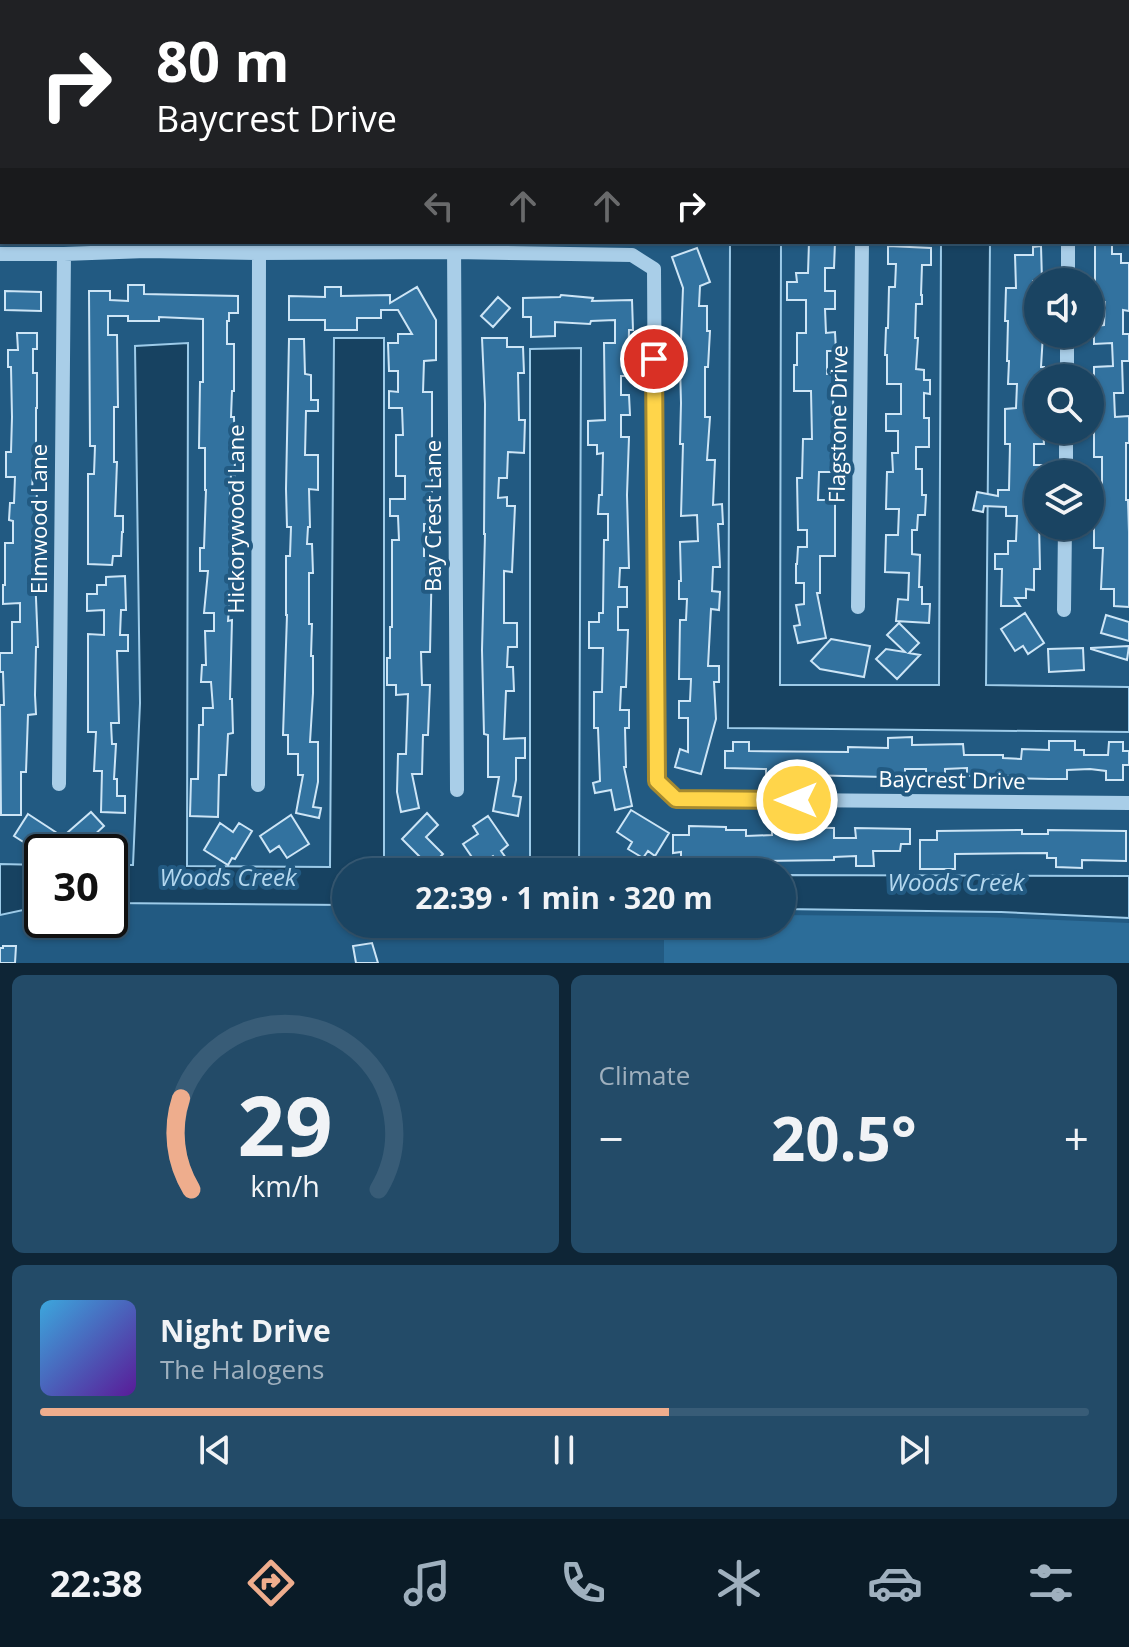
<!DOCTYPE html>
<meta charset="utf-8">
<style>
:root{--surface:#1a4462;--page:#234b68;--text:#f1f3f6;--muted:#9fb0be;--line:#385c77;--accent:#eead8d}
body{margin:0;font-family:"Open Sans",sans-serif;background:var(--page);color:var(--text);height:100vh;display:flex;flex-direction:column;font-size:30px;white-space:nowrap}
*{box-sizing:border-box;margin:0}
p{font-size:26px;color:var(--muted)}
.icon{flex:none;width:44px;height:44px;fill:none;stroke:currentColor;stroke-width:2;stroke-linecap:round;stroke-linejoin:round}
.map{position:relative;height:963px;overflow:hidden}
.details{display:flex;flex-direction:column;gap:12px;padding:12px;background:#0e2536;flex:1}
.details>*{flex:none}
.banner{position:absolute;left:0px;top:0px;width:1130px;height:244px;box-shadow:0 2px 6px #0004,0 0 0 2px var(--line);background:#202124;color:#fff;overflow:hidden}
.buttons{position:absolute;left:1024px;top:268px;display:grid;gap:16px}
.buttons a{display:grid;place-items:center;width:80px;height:80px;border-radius:50%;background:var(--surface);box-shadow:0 2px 6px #0004,0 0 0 2px var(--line);font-size:40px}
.speed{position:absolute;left:24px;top:834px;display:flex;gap:16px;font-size:40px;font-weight:700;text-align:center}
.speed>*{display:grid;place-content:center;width:104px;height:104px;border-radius:50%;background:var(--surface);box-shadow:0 2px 6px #0004,0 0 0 2px var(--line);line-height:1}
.speed .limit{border:4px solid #111;border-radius:12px;background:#fff;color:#111}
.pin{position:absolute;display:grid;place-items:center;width:68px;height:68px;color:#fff;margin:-34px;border:4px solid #fff;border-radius:50%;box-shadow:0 2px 8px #0007}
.me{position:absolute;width:88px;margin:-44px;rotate:270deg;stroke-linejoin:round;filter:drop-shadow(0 0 6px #0008)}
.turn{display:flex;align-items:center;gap:28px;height:168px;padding:0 24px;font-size:36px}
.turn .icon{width:104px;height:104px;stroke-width:2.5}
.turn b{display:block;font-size:56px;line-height:68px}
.lanes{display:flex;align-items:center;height:76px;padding:0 24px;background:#0003;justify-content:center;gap:40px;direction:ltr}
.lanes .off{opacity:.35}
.big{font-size:60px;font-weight:700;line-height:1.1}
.details .widget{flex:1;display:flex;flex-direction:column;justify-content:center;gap:12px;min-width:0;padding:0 28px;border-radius:12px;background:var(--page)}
.details .dial{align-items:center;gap:0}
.dial svg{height:208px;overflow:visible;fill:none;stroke:var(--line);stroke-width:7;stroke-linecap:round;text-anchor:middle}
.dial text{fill:var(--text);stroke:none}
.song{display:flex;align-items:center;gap:24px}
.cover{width:96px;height:96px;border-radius:12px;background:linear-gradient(135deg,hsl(200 70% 55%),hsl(270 70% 35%))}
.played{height:8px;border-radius:4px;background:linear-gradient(90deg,var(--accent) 60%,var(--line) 60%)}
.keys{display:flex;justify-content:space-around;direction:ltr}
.heat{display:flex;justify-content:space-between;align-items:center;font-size:44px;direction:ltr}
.details .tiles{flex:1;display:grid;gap:12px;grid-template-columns:1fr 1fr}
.widget:last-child{grid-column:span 2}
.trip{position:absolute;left:332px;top:858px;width:464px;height:80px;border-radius:40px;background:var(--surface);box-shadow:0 2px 6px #0004,0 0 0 2px var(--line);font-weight:700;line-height:80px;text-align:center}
.menu{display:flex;height:128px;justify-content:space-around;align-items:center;background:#0a1b27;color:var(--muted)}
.menu .icon{width:56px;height:56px}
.menu .active{color:var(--accent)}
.menu b{font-size:36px;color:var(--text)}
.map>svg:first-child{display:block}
.green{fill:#2c6d99}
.water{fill:#174261;stroke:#9dcbe9;stroke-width:2}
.building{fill:#32729f;stroke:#cde5f6;stroke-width:2}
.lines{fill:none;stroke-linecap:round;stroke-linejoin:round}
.minor{stroke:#a9cee8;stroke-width:14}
.route-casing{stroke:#a68a30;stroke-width:20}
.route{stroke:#ffd54a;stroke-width:14}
.labels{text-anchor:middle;stroke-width:8;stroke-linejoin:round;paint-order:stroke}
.street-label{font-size:22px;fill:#fff;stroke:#225a82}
.water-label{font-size:24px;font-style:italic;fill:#b4d8ef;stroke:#225a82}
</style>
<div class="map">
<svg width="1129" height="963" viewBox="0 0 1129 963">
<rect width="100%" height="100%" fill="#225a82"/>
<path class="green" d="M782,915L986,917L1129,923V963H664V924H782Z"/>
<path class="water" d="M730,242H781L780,685H939L941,242H990L986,685L1129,687V732L728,728Z
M334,338H384V869L530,870V349L581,348L579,872H346V905L110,903V865H133L140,703L135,346L188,343L187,866L330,867Z
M0,864L42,865V906L0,915Z
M782,875L1129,876V918L1001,912L782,909Z"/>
<path class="building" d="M809,242H835L834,268H825V291H835V309H825L826,333L835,332L836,351H827V374L836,373V390H833L834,472H819L818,500H835V556H820V593H817L826,638L798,643L794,626L800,625L796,605L804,604V583H796V564H797L798,547H807V530H798L797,478H802L803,439H812L811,391H794V365H797V333H806V300H787V282H797L796,273H808Z
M1095,245H1112V254H1121V263H1129V311L1123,310V334H1129V361H1122L1123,393H1114L1115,417L1129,416V443H1126V500H1128L1129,532V607L1114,606V589H1101L1103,548H1094V491H1102V457H1094V367L1113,366L1112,343L1094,344V326L1104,325L1105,302H1095Z
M888,246L931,248V265H922L921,295H922V304H916L915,338H918L916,369L924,370V380H930V394L924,393V418H929V447H916V469H922V495H926L925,515H918L917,530H912V554L920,555L919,587H922V604H930L929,623L896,621L898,599L908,600L909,573L885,572L886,535H898L899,509H886L887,472H893L892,453H898V431H886V414H901V384H887V355H885L886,328H888L889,287H895L896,264H888Z
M1041,246L1042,281H1033V304H1038V334H1043L1041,367H1044L1043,378H1038V403H1034V426H1038V430H1043L1044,444H1034V465H1042V474H1038L1040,569H1034V590L1026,589V598H1015L1020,606H1001L1002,569H995V554H1008V541H1016L1017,516H1006V507L984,506L983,512L973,510L977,492L998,496V490H1009L1010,444H1005V409L1016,408L1017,384H1008L1009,361H1007L1008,321H1005L1006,288H1016L1015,255H1033V247Z
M697,248L710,282L700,286L699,306H707V331H710L708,367H705V417H710L707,460H715L713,505L722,504L723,524H718L720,567H713L712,591L720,592L719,610L711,609L708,666H719V682H714L716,719L701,774L675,767L680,749L688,752V718H679V701H690L691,679H679L680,620H686L687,599H679V581H681L680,542L698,541L697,515L681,516L683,444H680L681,403L680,366L683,288L672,257Z
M128,285H144V294L238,296V313H229V321H227V344H234V391H232L231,417H234L235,475L231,474L230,495H235L234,537H235L233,596L230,595L228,621L232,620L230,699H232L233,733L228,734L226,775H219L218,817L190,816L191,779H198L199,725H203V708H213L211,682H201L202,665H206L205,631H214V613H204L208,571H200V548H204L206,490H205V448H199L200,382H203V319L159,317V321H128V316H108V335H117L118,407H114V462H117L115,516H123V532H122L121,556H113L112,565L88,564V474H94L95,446H90L89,291H110V300L128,301Z
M325,287H341V296L390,295V303L417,287L436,320V360L424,361L423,392H432V524H424V556H432L430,652H421L422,685H430L428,735H423L422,774H412L419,808L401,812L397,792L398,754H406L408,694L396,695V685H387V658H390V627H392V540H399L398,516H390V499H405V476H396V435H403L402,408H389V391L398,392V371H389L388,343H398V334H412L398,310H381V318H357V330H325V320H289V296L325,297Z
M5,291L41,292V311L5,310Z
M561,295L593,298L592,301L632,300L633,330H629L628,376H621V395H629L630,415H621V437H629L627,495L629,568H620L619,587H627V607H618V630H628L626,687H621L620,710H629V728H625L626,767H624L632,806L615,810L611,790L595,793L593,783L600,781L598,728H594V692H602L603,648H589V622H599V613H603L604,540H608V514H598L599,495H602L603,453L597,454V445H588V421L605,420L604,343H615V320L591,321L590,324L555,322V336L531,337V317H523V298L560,297Z
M498,297L510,308L493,327L481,316Z
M17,333H37V349H33V373H37V408H36V470H33L32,492H37L34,550L38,647H36L35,695L36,714L28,715L26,772H21V815H1L0,705H4L3,672H0V653H12V622H20V603L3,604V585H5V543H13V521L9,520L10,503H14L15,477H6V452H11L12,417L11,367H8V350H18Z
M482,338H507V347H523L524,373H518L519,420H525L524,453L508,452L507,478H499L498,498L507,497V506H515L512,572L504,571V623H517V647H508L507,667H513L514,691H506L504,739L525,738V758H516V780L513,796L521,797L518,816L493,811L499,777H488V735L484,734L482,650L485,534H484L485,404Z
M289,339H304L305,374L311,375V400H318V411H306L305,455H318V490L309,489L310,527H308L307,544H312L313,573H309V624H312L311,656H313V693L310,742H318V782L313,807L321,808L319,818L296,813L303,775H298V754H288V735H283L287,615H286V556H290L291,527H287L286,489Z
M125,576L126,610H121L120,635H128V651H117L119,723H111L112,744H116L114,779H117V796H125V813L101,812L102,771H94L96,732H88V634L104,635V610L87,611V594H97V585H106V577Z
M1025,613L1044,643L1028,654L1023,646L1015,651L1001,629Z
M1106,615L1129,622V641L1101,633Z
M899,623L919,643L909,653L920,655L897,679L876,659L886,649L905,652L887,635Z
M831,639L870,646L864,677L820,669L811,661Z
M1129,646L1127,660L1091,649V648Z
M1083,648L1084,670L1049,672L1048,649Z
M912,737V745L963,744L964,755H1003V758L1021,759L1022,749L1049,750V741H1075V750H1084V755H1108L1109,742H1123V751H1129V765H1123V780H1106V771L1090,769L1067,770V779H1049L1011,778V776H967V768L945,769V777H926V769H905V777H885L803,775L766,776V769L725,768V751H733V742H749V751L848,752V747L888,748V738Z
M631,810L669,833L655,856L648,851L643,858L628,849L632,842L617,832Z
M91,812L104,826L92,837L98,845L90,852H83L80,848L75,852H72L60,839Z
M427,813L438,825L426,837L443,854L430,867L402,839Z
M28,814L57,833L48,847L41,843L36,850L14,836Z
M291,815L309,844L287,858L279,846L270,852L260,836Z
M488,816L508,845L501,851L506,858L498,863L493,856L478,866L463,844L478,834L473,826Z
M220,823L233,832L239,823L252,831L235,859L232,858L228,865L204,850Z
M689,826L726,827V830H746V836L772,835V827L834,828V838H856L855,828L910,829V844H901L900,851H873L874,866H856V856L834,857V860L754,861V858H706V861H681V852L673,853V835H689Z
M1022,830V834H1048V830L1126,831V861L1082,860V868L1056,867V858H1047V853L955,854V869H920V840H937V831Z
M372,943L378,963H356L353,946Z
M3,946H16L15,963H0V948H3Z"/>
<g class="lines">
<path class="minor" d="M153,2V0
M315,2V0
M637,2V0
M864,2V0
M0,5L2,3
M0,98L2,100
M1128,104H1129
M454,242L457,790
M0,254H64L146,251L259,253L454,252L632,255L654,269L657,781L676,799L1129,803
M1068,282V242
M1067,378V334
M1066,474V430
M858,607L862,242
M1064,610L1065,526
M59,784L64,254
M258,785L259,253"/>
</g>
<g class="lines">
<defs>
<path id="route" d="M654,359L657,781L676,799L797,800"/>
</defs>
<use href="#route" class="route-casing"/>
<use href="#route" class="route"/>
</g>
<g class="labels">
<g class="street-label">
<text transform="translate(838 424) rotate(-89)" y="8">Flagstone Drive</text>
<text transform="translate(433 516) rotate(-90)" y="8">Bay Crest Lane</text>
<text transform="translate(39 519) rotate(-90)" y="8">Elmwood Lane</text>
<text transform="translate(236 519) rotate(-90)" y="8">Hickorywood Lane</text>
<text transform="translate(952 780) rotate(1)" y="8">Baycrest Drive</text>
</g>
<g class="water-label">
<text x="228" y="886">Woods Creek</text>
<text x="956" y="891">Woods Creek</text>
</g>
</g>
</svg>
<div class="buttons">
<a><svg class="icon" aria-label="sound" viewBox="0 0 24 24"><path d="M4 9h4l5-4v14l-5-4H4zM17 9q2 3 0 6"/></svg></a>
<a><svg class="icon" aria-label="search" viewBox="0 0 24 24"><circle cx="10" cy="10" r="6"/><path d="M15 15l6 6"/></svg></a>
<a><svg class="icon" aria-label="layers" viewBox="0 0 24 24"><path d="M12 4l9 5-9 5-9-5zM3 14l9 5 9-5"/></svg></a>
</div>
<div class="speed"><div class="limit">30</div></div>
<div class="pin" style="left:654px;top:359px;background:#d93025"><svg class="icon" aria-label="arrive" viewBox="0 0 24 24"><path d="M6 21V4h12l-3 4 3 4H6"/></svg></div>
<svg class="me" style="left:797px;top:800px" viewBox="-20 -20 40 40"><circle r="17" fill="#ffd54a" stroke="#fff" stroke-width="3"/><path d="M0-11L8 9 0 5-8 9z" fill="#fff"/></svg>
<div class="trip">22:39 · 1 min · 320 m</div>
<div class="banner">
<div class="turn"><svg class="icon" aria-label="right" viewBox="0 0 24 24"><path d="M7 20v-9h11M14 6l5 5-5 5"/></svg><div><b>80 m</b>Baycrest Drive</div></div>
<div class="lanes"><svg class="icon off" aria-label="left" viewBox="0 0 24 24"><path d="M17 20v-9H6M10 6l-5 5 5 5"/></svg><svg class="icon off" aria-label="ahead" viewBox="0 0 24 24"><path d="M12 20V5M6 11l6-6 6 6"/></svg><svg class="icon off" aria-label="ahead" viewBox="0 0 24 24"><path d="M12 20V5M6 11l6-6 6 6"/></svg><svg class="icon" aria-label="right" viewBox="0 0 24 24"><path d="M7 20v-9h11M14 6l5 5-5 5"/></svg></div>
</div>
</div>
<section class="details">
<div class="tiles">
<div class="widget dial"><svg viewBox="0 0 100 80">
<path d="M14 69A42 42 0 1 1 86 69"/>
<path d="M14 69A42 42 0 0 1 10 34" stroke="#eead8d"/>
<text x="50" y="56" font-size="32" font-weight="700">29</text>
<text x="50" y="72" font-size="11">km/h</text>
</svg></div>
<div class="widget"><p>Climate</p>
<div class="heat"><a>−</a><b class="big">20.5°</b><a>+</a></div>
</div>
<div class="widget">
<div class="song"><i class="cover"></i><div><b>Night Drive</b><p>The Halogens</p></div></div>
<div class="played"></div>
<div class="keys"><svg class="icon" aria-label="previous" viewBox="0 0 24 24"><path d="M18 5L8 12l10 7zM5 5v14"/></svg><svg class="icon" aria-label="pause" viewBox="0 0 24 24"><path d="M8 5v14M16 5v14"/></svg><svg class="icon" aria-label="next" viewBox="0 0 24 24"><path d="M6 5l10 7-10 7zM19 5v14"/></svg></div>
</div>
</div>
</section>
<nav class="menu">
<b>22:38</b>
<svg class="icon active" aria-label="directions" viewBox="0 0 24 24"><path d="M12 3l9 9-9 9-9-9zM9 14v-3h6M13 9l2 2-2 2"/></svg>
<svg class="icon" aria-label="music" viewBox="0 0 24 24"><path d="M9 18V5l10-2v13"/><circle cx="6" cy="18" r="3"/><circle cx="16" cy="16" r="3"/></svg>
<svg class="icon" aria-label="phone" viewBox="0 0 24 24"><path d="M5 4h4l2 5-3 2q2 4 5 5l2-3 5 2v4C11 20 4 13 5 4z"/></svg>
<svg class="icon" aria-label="climate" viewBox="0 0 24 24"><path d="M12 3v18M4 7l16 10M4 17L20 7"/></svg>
<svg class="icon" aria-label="car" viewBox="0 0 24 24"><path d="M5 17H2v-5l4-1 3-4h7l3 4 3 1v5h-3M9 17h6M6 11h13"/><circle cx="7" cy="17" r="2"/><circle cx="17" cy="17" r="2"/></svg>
<svg class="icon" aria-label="filters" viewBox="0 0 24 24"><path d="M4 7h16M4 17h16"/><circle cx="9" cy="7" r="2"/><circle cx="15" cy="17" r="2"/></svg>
</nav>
